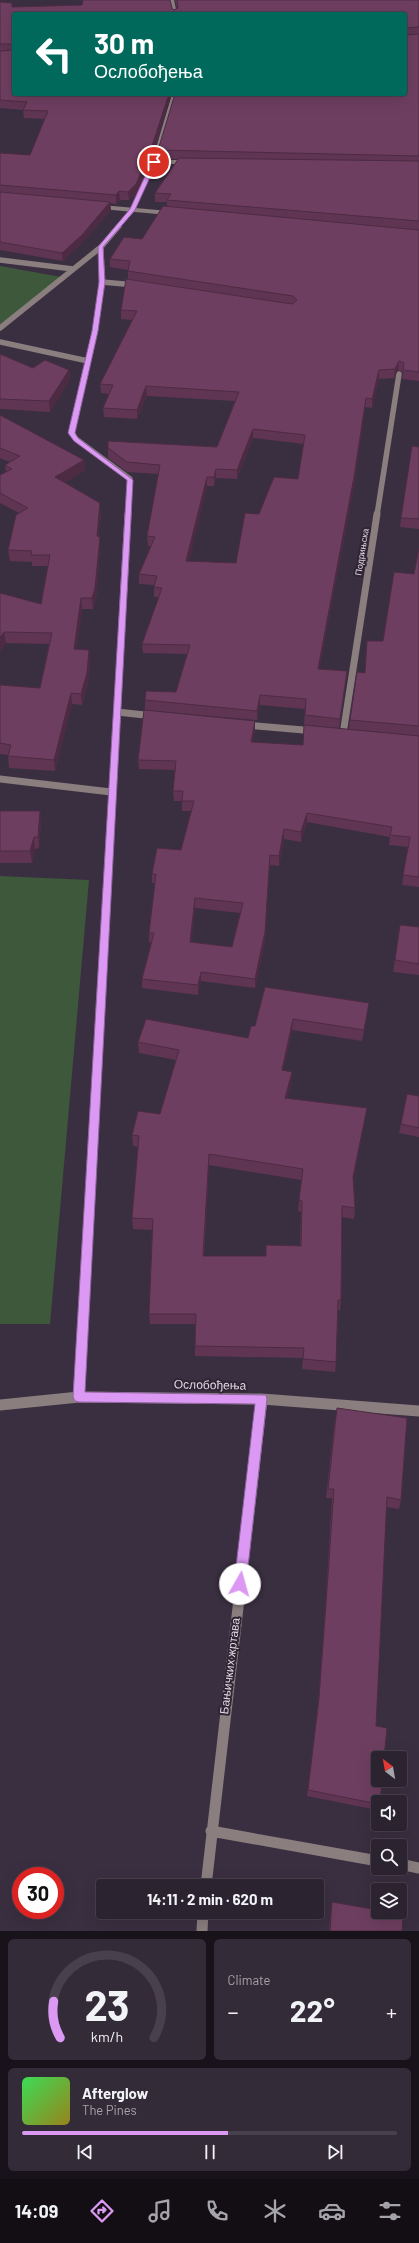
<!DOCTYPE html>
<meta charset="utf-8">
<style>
:root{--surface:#2c2330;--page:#342b38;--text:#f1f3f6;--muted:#a6a4ab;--line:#48404c;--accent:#dc99f4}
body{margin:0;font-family:Barlow,sans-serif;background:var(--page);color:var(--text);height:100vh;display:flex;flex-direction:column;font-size:15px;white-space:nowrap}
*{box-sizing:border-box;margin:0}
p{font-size:13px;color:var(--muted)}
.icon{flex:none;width:22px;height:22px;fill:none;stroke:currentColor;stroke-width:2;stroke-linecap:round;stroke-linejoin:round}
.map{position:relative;height:1931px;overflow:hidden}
.panel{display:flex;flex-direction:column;gap:8px;padding:8px;background:#18131a;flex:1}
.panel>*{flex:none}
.banner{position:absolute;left:12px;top:12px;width:395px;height:84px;border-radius:4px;box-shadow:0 4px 16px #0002,0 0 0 1px var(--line);background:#00695c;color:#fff;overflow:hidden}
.needle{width:26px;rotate:329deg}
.controls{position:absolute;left:371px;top:1751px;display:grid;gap:8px}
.controls a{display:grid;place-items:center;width:36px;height:36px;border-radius:4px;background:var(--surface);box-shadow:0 4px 16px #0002,0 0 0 1px var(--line);font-size:20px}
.speed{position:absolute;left:12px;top:1867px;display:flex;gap:8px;font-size:20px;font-weight:700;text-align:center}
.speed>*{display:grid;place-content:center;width:52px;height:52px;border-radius:50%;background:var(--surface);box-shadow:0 4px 16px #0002,0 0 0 1px var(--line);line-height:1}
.speed .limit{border:6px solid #d22;background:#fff;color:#111}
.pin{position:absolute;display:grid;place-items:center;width:34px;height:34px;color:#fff;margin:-17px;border:2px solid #fff;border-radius:50%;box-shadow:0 1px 4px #0007}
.me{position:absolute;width:44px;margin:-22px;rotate:7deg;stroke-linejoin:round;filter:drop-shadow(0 0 3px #0008)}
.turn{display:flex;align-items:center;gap:14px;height:84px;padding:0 16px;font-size:18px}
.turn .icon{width:52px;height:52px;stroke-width:2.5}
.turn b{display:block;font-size:28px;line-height:34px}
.big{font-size:30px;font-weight:700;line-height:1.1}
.panel .tile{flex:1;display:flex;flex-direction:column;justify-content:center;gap:6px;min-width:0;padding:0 14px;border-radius:6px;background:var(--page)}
.panel .dial{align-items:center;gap:0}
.dial svg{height:104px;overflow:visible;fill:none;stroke:var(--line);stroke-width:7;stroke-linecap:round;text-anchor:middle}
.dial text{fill:var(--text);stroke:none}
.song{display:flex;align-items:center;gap:12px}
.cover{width:48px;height:48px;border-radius:6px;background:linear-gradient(135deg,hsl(130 70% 55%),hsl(50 70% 35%))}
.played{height:4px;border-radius:2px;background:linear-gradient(90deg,var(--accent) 55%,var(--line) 55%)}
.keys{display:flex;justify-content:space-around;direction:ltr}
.heat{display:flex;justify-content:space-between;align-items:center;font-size:22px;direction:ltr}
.panel .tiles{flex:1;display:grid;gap:8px;grid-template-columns:1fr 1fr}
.tile:last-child{grid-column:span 2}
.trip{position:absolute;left:96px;top:1879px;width:228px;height:40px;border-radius:4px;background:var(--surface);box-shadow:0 4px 16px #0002,0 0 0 1px var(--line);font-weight:700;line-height:40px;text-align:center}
.menu{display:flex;height:64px;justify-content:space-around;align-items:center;background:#120e13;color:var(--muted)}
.menu .icon{width:28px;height:28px}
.menu .selected{color:var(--accent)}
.menu b{font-size:18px;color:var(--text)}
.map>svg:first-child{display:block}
.green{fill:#3e583b}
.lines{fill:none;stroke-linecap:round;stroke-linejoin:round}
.street-far4{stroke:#8a7e7e;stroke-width:4}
.street-far3{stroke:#8a7e7e;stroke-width:5.5}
.street-far2{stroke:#8a7e7e;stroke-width:7}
.street-far1{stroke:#8a7e7e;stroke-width:8}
.street{stroke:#8a7e7e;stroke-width:11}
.wall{fill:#5f3553;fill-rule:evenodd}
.shaded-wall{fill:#4d2b43}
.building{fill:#6e3e60;stroke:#4d2b43;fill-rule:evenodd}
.route{fill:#dc99f4;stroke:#8f639f}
.labels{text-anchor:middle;stroke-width:4;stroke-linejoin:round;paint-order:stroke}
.far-street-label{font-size:9px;fill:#dfd9e3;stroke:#2f2535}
.near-street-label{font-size:12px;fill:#dfd9e3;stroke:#2f2535}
</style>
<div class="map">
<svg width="419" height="1931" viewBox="0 0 419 1931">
<rect width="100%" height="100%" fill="#3a2f40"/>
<path class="green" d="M0,266L67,278L0,326Z
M0,876L89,880L50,1324H0Z"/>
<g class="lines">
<path class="street-far4" d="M172,0L175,14
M154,162H185
M101,207L169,213
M118,227L133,210L154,162L174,94"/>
<path class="street-far3" d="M119,226L101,247L102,282L95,331L72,433L76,439L130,479L128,515
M0,260L73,269
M102,282L135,285
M0,328L101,247
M0,342L88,361
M377,515L399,374"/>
<path class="street-far2" d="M117,712L154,716
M245,725L315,731
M343,734L377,514
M0,779L111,792
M108,880L128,514"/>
<path class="street-far1" d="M82,1343L108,879"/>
<path class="street" d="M79,1397L82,1342
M0,1405L79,1397L262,1399L419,1411
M211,1831L378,1861
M400,1864L419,1868
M206,1886L262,1399
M202,1931L203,1912"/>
</g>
<path class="wall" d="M175,0H419V381L402,379L403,372L398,370L394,378L379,379L372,408L365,407L354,486L319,669L346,681L339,728L304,725L305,709L260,705L257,720L145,710V700L176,692L187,654L143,653L142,644L159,597H154V587L155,585L139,584V574L151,546H148L147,536L159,474L127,472L108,458V448L217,447L235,401L147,396L137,419L104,417L103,408L109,394L101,393L100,384L132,320L121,319V310L128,279V270L110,267V259L142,239L167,207V202H155V193L178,159H159L158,150L405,94V14H14V94L151,161L137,193L129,200H120L116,204L110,203L111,210L82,243L63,261L0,250V153L30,155L45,119L24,118L23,110L0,108V2L12,7L172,8L174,10L177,8ZM253,438L304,444L298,479L259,514L236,563L189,561L207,486H214L216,478L237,479Z
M0,354L33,368L69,370L70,380L50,412L0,409Z
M0,415L84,460L85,470L64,483L101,514L98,537L100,547L96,599L93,609H82L76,649L89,650L90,661L88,684L82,705L72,704L55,771L9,768L8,756V755L0,754V685L40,688L49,644L6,643L0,651V593L41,604L48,566H32V562L10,561L8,550L19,513L0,503V475L6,472L5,465L10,462L0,458Z
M419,447V529L400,527L401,518Z
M419,548V736L349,729L350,720L365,673L367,641H383L414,574Z
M255,721V730L253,742L303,745L419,736V887L402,885L408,847L389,845L390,837L307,822L301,842L284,839L279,866L269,865L265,942L255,988L201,981L198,995L142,988V979L151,943L149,942V933L155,883H152V874L181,850L191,811H182V801H174L173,791L175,770L139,769L138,760ZM195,908L240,913L232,947L191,942Z
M0,811H40L41,822L39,848L35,849L32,863H0Z
M400,925L419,927V975L393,972Z
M265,987L367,1015L362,1041L292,1030L283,1071L292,1072L291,1083L287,1099L365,1119L353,1180L355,1208L354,1219L342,1217L341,1300L340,1311L338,1310L336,1362L335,1372L302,1369L303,1358L195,1356V1324H150L149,1314L152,1230L133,1229L132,1218L138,1147L133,1146L132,1135L160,1114L176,1060L139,1053L138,1042L248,1038L255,1026ZM209,1165L301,1180L298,1211L301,1212L300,1246L266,1245V1256H204Z
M419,1096V1137L399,1133L401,1124Z
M335,1418L401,1500L399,1509L386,1507L376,1726L378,1802L377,1810L307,1796L318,1706L325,1612L332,1498H326Z
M332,1902L402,1931H329L331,1908Z"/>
<path class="shaded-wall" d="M169,94H172L151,161L137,193L129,200L128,192Z
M119,191L120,200L116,204V195Z
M110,202L111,210L82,243L63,261L62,253Z
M399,361L398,370L394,378L395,369Z
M69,370L70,380L50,412L49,401Z
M379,370V379L372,408V399Z
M146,386L147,396L137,419V410Z
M366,398L365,407L354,486L317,678L318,669Z
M253,429V438L237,479V470Z
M84,460L85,470L56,488L55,477Z
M216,469V478L214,486V477Z
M207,477V486L187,571L186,561Z
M100,503L101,514L97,547V536Z
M100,537V547L96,599L93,609L92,598Z
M81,598L82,609L75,660L74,649Z
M4,632L6,643L0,651V638Z
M89,650L90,661L88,684L82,705L81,694Z
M347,671L346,681L339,728L340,719Z
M71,693L72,704L55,771L54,760Z
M260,695V705L257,720V711Z
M255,721V730L251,752V742Z
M40,811L41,822L39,848L38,837Z
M307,813V822L301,842V832Z
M284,829V839L279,866V856Z
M34,837L35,849L32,863L30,851Z
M270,855L265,942L255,988V979Z
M195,898V908L191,951L190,942Z
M201,972V981L198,995V985Z
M293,1019L292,1030L281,1081L282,1070Z
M292,1072L291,1083L285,1109V1098Z
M367,1108L365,1119L352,1188L353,1177Z
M209,1154V1165L203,1266V1256Z"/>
<path class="building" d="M83,0H170L172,8L174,10L178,8L177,0H419V27L405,28V14H14V44H0V2L12,3V7L82,5Z
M405,34L406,35L419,34V156L158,150L175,94H405Z
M14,50V94H169L150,152L136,184L128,192L119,191L116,195L0,185V153L30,155L48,111L23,110L27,102L0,100V51Z
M179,158L419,161V221L167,200L171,194L155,193Z
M0,192L110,202L82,235L62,253L0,242Z
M163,206L419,230V372L403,370L404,363L399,361L395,369L379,370L372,399L366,398L354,477L318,669L347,671L340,719L305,715L306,699L260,695L257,711L145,700L146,691L176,692L190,645L142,644L162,588L154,587L157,576L139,574L155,537L147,536L160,465L127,462L108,448V441L217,447L239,392L146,386L137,410L103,408L113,385L100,384L137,311L121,310L126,279L292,304L297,300L293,296L128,271L130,261L110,259L124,237L142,239ZM253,429L305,435L298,479L274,477L259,514L245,513L236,563L186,561L207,477H214L216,469L237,470Z
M0,354L33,368L45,360L69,370L49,401L0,399Z
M0,415L84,460L55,477L100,503L97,536L100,537L95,588L92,598H81L74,649L89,650L87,673L81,694L71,693L54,760L8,756L11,745L0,743V685L40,688L52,633L4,632L0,638V593L41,604L50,555H31L32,551L8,550L16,515L28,508L0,493V475L12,469L5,465L20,456L0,448Z
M412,446L419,447V519L401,518Z
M419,548V726L350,720L357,672L365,673L367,641H383L394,572L414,574Z
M144,710L255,721L251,742L303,745L304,725L419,736V877L403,875L410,837L390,835L392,827L307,813L301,832L284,829L279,856L270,855L265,932L255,979L201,972L198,985L142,979L154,933H149L156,874H152L157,848L181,850L194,801H182L183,791H173L176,761L138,760ZM195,898L243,903L232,947L190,942Z
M0,811H40L38,837H34L30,851H0Z
M400,925L419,927V964L395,960Z
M265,987L369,1003L364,1030L293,1019L282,1070L292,1072L285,1098L367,1108L353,1177L355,1208L342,1206L341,1300H338L336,1362L303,1359L304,1348L195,1346L196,1314H149L153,1219L132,1218L139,1136L132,1135L138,1111L160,1114L179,1050L138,1042L146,1019L248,1038L251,1026H255ZM209,1154L303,1169L299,1200L302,1201L301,1246L266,1245V1256H203Z
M407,1094L419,1096V1128L401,1124Z
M337,1408L407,1418L401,1500L387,1497L376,1726L387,1728L384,1758H378V1780H382L380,1802H378V1804L308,1790L319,1698L326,1604L334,1489H328Z
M332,1902L378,1910V1912H389L403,1914L402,1931H330Z"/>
<path class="route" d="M152,161L157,162L135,210L103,247L105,282L98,331L75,433L78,438L133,480L85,1392L266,1395L267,1399L246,1584L244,1589L240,1590L236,1589L234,1584L255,1404L79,1402L75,1401L73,1397L127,480L74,441L68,433L92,331L99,282L98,247L130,209Z"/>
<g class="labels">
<g class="far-street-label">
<text transform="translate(362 552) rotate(-81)" y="3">Подрињска</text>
</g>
<g class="near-street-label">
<text transform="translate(210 1385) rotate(1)" y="4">Ослобођења</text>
<text transform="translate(230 1666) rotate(-83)" y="4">Бањичких жртава</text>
</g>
</g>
</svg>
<div class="controls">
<a><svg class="needle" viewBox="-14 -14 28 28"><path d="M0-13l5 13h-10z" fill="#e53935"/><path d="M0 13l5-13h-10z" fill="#a6a4ab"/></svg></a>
<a><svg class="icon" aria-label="sound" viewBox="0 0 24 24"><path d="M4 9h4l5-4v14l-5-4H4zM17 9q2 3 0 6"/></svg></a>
<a><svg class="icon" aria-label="search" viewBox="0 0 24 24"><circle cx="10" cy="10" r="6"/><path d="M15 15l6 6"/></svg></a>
<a><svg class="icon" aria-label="layers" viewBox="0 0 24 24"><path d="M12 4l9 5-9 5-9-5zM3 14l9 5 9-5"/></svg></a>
</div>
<div class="speed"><div class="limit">30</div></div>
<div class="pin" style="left:154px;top:162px;background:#d93025"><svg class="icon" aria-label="arrive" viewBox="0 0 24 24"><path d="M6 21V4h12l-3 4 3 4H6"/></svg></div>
<svg class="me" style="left:240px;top:1584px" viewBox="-20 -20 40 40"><circle r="19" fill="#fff"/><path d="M0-13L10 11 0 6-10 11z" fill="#dc99f4"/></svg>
<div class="trip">14:11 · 2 min · 620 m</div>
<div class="banner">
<div class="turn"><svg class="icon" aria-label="left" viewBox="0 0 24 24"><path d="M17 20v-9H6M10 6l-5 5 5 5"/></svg><div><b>30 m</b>Ослобођења</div></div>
</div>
</div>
<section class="panel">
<div class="tiles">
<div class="tile dial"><svg viewBox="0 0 100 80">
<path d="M14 69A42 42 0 1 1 86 69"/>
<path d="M14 69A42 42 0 0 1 9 41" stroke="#dc99f4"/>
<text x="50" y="56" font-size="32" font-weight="700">23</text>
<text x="50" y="72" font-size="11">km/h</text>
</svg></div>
<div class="tile"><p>Climate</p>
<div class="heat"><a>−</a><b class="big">22°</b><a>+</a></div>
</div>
<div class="tile">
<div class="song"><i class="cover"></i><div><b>Afterglow</b><p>The Pines</p></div></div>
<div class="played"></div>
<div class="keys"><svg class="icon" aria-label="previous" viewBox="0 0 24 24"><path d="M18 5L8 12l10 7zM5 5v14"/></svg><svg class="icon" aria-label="pause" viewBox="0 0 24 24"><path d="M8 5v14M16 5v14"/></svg><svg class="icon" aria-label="next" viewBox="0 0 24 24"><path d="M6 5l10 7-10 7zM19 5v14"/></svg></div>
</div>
</div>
</section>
<nav class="menu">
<b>14:09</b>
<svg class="icon selected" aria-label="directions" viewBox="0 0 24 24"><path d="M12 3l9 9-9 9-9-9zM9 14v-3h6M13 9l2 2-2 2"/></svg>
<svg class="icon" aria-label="music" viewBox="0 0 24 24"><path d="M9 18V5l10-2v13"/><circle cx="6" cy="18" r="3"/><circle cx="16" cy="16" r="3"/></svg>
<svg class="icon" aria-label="phone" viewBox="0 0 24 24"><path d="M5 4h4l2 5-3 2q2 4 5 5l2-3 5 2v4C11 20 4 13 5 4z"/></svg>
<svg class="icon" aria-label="climate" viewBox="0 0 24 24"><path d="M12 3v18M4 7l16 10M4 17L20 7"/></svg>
<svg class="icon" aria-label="car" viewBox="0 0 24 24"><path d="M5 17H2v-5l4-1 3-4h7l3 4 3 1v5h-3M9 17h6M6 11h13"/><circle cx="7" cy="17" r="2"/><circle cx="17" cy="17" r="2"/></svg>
<svg class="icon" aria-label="filters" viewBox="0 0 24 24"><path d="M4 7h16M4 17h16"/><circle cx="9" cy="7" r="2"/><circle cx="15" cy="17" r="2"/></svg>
</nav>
